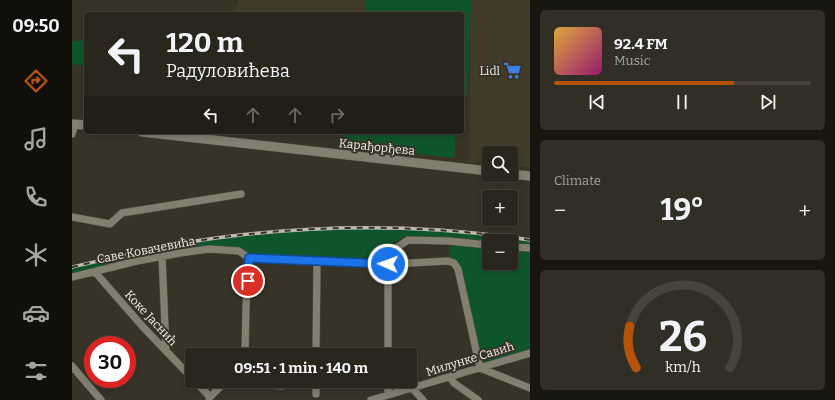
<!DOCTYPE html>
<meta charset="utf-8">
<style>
:root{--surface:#29261d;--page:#312e26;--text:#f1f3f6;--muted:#a5a5a4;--line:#45433b;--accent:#b45309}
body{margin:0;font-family:Bitter,serif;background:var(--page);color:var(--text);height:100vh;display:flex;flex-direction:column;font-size:15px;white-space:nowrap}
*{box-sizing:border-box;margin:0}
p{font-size:13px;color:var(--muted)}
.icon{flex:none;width:22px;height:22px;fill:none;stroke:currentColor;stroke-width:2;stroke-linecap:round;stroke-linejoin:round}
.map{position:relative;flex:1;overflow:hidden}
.sheet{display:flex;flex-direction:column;gap:10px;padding:10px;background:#171510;width:305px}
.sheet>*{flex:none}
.hud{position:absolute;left:12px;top:12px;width:380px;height:122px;border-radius:4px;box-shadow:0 2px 6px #0003,0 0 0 1px var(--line);background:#29261d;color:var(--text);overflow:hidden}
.fabs{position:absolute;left:410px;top:146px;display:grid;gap:8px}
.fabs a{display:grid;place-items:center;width:36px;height:36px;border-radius:4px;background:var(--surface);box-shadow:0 2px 6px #0003,0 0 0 1px var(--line);font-size:20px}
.speed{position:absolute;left:12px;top:336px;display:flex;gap:8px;font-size:20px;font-weight:700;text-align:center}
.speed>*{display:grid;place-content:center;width:52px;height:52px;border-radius:50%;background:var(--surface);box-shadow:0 2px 6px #0003,0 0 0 1px var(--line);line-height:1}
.speed .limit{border:6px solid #d22;background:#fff;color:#111}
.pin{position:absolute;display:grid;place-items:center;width:34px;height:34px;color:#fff;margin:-17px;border:2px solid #fff;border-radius:50%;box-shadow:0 1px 4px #0007}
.me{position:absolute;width:44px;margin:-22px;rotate:272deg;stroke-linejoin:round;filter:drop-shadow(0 0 3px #0008)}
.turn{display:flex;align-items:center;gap:14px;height:84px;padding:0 16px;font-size:18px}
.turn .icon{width:52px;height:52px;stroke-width:2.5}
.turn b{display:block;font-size:28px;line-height:34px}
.lanes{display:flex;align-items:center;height:38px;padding:0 16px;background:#0003;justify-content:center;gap:20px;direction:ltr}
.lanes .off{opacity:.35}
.big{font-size:30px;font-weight:700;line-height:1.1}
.sheet .widget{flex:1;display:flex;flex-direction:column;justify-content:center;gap:6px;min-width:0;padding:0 14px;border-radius:6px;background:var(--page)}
.sheet .dial{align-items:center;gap:0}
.dial svg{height:104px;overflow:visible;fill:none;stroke:var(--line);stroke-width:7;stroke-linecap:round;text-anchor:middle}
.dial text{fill:var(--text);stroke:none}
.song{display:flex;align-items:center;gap:12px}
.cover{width:48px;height:48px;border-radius:6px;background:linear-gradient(135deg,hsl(40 70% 55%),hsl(320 70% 35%))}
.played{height:4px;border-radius:2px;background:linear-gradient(90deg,var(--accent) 70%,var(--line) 70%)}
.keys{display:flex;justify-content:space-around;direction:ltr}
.heat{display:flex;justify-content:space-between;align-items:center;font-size:22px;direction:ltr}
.trip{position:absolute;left:113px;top:348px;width:232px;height:40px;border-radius:4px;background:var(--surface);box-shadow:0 2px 6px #0003,0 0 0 1px var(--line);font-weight:700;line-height:40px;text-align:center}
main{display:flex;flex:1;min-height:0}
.menu{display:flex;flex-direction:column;width:72px;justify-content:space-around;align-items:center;background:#100f0c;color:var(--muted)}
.menu .icon{width:28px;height:28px}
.menu .active{color:var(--accent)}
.menu b{font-size:18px;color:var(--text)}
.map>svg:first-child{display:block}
.built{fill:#413b29}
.green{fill:#0f552c}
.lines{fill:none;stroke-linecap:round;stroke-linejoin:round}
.minor-casing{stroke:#555148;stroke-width:8}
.tertiary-casing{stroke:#555148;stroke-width:10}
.minor{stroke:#827e70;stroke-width:7}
.tertiary{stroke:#827e70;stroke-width:9}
.rail-casing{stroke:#bebbb2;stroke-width:3.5}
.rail{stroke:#373327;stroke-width:2;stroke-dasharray:6;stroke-linecap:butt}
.route-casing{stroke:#114b97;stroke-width:10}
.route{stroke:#1a73e8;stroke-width:7}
.labels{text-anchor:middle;stroke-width:4;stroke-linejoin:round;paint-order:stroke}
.poi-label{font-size:12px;fill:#f1eee7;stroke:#373327;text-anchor:end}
.street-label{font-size:12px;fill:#f1eee7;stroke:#373327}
</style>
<main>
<nav class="menu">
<b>09:50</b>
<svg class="icon active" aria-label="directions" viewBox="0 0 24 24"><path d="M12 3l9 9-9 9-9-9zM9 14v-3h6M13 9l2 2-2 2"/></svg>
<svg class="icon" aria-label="music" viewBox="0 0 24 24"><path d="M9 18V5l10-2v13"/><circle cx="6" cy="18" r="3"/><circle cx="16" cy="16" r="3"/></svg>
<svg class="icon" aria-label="phone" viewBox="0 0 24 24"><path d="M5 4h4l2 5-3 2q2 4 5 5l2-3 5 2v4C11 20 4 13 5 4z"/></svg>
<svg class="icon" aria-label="climate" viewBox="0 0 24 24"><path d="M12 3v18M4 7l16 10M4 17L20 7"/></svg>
<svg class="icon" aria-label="car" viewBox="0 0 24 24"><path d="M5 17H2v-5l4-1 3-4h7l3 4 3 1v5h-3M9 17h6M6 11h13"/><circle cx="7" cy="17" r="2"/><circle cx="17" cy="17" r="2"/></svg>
<svg class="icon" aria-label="filters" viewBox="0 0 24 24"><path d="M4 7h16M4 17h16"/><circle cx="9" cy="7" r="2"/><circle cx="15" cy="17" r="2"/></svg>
</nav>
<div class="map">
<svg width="458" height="400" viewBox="0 0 458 400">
<rect width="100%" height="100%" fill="#373327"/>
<path class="built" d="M167,0H294L293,14H159Z
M399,0H458V167L439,166V153H417V164L397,162Z"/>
<path class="green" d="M294,0H399L396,94L390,99V14H293Z
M14,39V66L0,64V42Z
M272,132H384L382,158L270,146Z
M256,228C324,228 391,229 458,240V248L439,246V241H417V243L372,237L332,236L317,247L315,254L316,264L177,258L167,251L137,249L0,278V267L98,246L159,236Z
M381,244L417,247V263H439V250L458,253V351L408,368L386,269L378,256L377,247Z"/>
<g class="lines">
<defs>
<path id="minor" d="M0,134L3,124
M0,217L38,224L50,213L169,194
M439,247L458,248
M90,256L94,351
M23,272L71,327L120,378
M0,277L65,261L108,253L137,249L167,251L177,258L321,264L376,261L382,263L386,269L408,368L458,388
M173,355L174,307L177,258
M244,355L245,261
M316,355V264L320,251L336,240L376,241L417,245
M0,366L29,400
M378,377L382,383L406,400
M123,381L138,397
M168,381L169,383L210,386
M340,388L351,400
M244,394V381
M316,395V381
M137,400L138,397L154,381
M299,400L458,353"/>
<path id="tertiary" d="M0,124L14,125
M70,132L417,171
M439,174L458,176"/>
</defs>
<use href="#minor" class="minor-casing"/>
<use href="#tertiary" class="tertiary-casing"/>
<use href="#minor" class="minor"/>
<use href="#tertiary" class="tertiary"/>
<defs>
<path id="rail" d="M0,267C53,255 106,242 160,236C259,224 360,225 458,240"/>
</defs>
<use href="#rail" class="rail-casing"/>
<use href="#rail" class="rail"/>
</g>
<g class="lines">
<defs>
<path id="route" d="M176,281L177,258L316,264"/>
</defs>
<use href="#route" class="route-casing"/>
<use href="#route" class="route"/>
</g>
<defs>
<symbol id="supermarket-bare" viewBox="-9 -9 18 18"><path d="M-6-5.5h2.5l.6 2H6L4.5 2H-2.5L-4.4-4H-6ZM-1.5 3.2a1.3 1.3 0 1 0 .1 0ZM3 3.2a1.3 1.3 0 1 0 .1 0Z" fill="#3f7fe0" stroke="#373327" stroke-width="2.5" paint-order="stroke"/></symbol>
</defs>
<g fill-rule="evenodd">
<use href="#supermarket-bare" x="428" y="58" width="25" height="25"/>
</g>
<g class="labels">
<g class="poi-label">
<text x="428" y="75">Lidl</text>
</g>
<g class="street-label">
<text transform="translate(305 147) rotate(6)" y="4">Карађорђева</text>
<text transform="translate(74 250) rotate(-11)" y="4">Саве Ковачевића</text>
<text transform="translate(79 318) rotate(47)" y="4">Коке Јаснић</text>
<text transform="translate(398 359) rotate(-17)" y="4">Милунке Савић</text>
</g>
</g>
</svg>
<div class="fabs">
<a><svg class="icon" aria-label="search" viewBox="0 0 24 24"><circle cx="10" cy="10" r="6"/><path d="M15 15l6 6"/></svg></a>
<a>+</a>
<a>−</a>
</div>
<div class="speed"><div class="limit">30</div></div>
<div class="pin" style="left:176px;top:281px;background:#d93025"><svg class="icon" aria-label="arrive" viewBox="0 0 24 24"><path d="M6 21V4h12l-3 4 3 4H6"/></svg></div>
<svg class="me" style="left:316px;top:264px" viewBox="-20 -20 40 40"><circle r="17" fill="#1a73e8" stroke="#fff" stroke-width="3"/><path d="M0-11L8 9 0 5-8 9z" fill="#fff"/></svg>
<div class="trip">09:51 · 1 min · 140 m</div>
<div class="hud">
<div class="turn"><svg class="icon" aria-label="left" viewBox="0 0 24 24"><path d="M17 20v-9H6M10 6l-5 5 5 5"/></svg><div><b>120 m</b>Радуловићева</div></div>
<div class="lanes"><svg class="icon" aria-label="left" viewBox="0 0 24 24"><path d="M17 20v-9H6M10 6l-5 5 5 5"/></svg><svg class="icon off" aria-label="ahead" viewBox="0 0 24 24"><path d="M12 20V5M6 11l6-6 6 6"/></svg><svg class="icon off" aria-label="ahead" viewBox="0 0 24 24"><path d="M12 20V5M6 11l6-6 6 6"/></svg><svg class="icon off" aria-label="right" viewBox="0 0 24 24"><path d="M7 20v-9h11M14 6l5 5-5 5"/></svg></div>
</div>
</div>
<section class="sheet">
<div class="widget">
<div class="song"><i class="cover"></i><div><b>92.4 FM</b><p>Music</p></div></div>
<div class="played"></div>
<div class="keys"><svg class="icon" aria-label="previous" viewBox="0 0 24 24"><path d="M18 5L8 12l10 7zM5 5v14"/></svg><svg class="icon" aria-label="pause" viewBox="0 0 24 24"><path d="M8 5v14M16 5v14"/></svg><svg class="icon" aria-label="next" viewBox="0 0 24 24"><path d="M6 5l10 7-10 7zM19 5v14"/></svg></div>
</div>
<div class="widget"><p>Climate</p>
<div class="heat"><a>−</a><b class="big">19°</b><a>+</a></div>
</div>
<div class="widget dial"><svg viewBox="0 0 100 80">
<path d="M14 69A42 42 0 1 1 86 69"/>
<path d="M14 69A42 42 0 0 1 9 37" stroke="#b45309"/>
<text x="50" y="56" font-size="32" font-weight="700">26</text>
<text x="50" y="72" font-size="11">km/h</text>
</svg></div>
</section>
</main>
